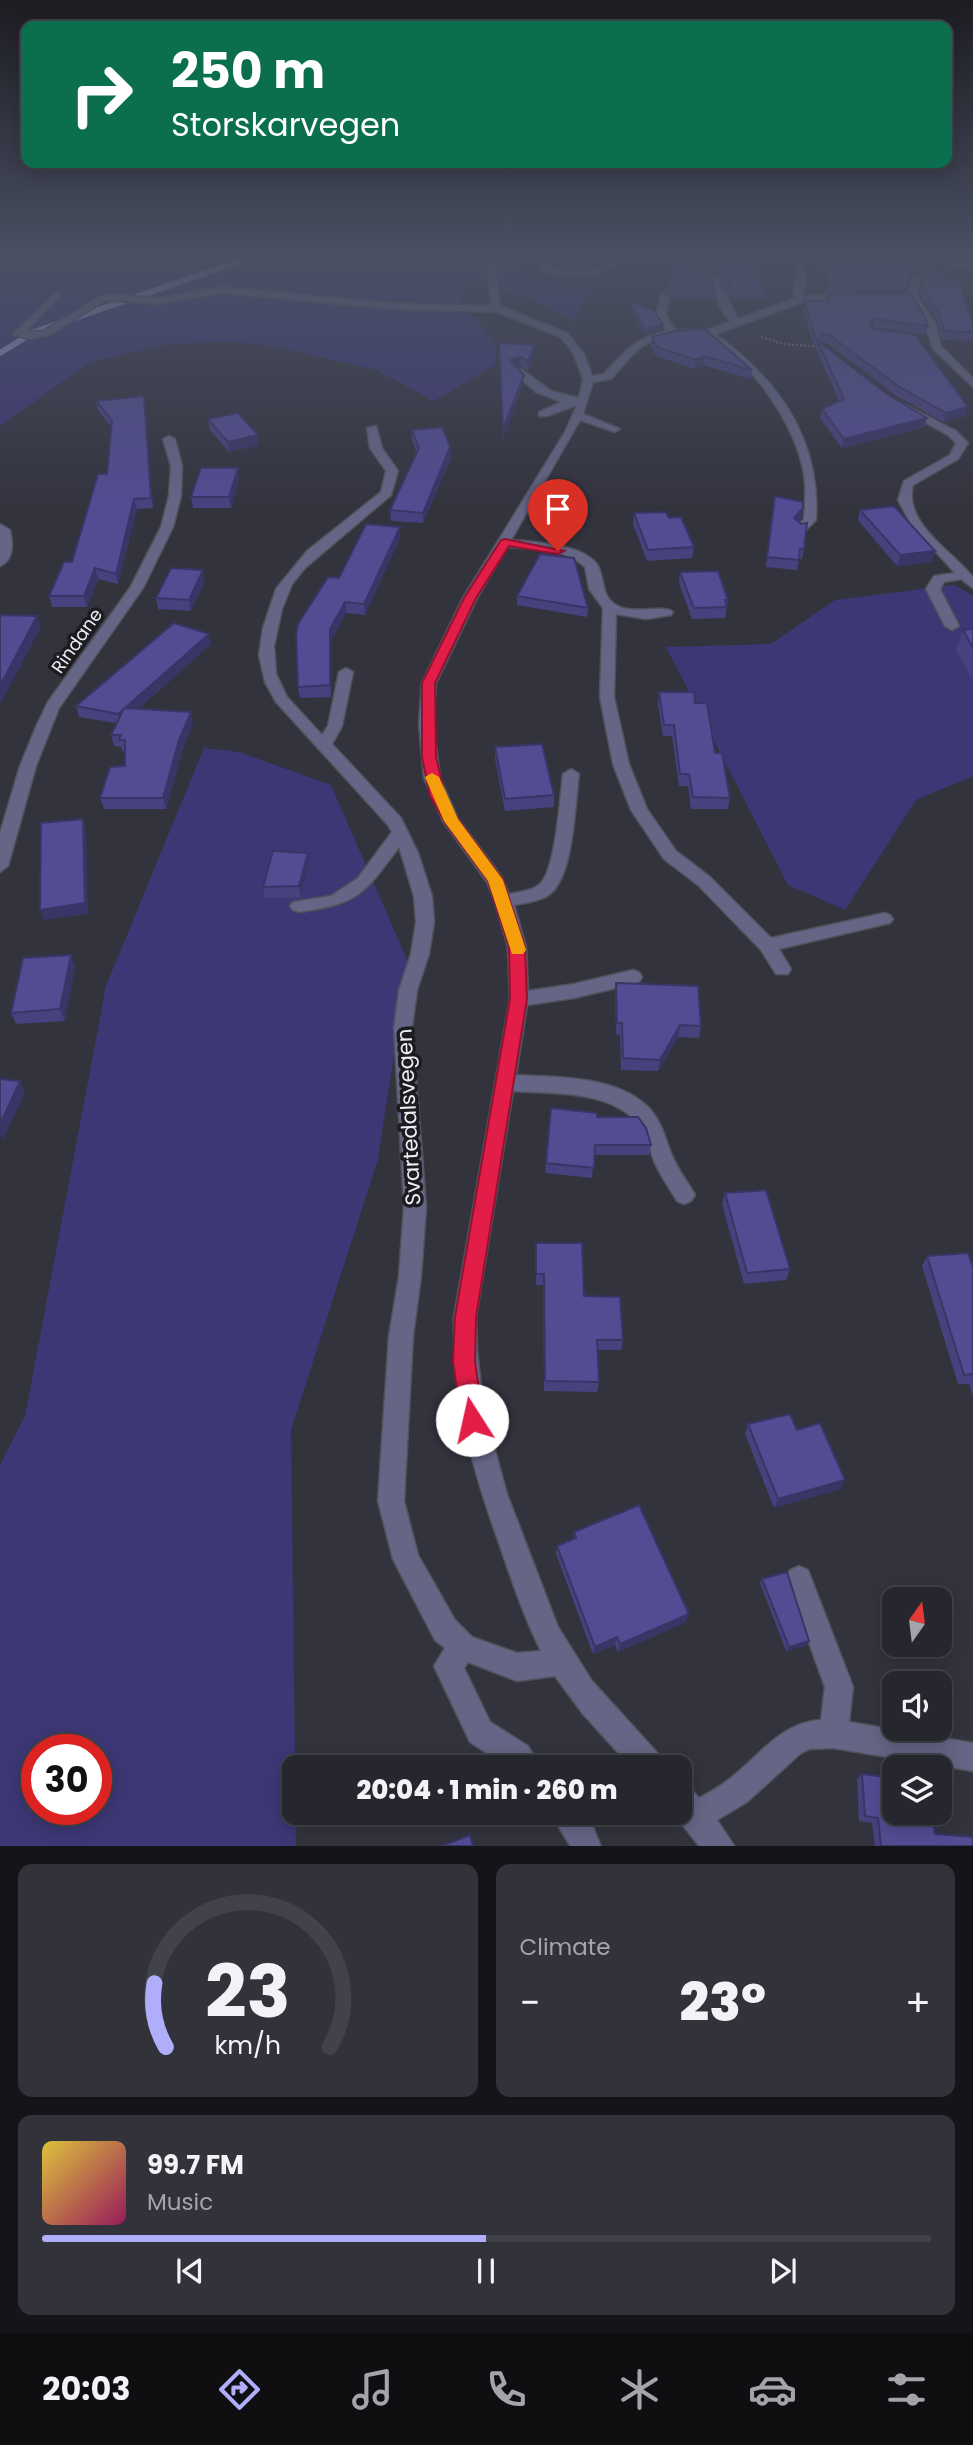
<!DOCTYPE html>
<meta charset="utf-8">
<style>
:root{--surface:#26262e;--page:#32323a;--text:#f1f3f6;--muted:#a4a5aa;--line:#42434a;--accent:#b0aefa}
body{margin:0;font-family:Poppins,sans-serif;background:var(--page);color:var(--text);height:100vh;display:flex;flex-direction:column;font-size:26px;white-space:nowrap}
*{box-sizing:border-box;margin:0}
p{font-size:23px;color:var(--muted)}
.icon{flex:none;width:38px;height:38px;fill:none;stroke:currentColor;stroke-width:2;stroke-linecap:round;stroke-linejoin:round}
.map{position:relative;height:1846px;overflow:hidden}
.panel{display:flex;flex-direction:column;gap:18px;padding:18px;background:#151519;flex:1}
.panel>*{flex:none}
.hud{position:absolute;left:21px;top:21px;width:931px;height:147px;border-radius:14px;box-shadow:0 4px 18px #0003,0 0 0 2px var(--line);background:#0b6e4f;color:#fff;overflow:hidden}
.needle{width:46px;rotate:14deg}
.buttons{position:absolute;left:882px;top:1587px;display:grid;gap:14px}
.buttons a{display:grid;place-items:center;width:70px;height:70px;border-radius:14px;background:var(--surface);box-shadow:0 4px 18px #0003,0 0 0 2px var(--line);font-size:35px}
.speed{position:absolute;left:21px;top:1734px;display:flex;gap:14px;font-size:35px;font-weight:700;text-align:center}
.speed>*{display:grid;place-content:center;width:91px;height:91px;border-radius:50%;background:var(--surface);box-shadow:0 4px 18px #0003,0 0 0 2px var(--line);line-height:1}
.speed .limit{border:10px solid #d22;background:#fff;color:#111}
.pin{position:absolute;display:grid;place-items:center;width:60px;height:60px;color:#fff;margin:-72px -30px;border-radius:50% 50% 50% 0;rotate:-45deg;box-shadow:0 0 7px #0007}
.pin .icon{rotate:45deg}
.me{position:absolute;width:77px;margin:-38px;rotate:350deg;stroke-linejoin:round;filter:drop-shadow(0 0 5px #0008)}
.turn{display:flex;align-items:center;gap:24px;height:147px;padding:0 35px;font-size:32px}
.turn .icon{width:91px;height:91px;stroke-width:2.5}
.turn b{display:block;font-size:49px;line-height:60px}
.big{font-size:52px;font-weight:800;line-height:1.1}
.panel .widget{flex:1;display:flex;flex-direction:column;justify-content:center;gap:10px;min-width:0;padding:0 24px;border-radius:14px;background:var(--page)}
.panel .dial{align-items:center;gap:0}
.dial svg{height:182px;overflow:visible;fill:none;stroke:var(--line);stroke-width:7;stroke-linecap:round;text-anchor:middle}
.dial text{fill:var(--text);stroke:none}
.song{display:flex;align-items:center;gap:21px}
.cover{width:84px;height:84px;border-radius:10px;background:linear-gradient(135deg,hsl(50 70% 55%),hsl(330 70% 35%))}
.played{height:7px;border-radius:4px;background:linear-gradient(90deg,var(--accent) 50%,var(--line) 50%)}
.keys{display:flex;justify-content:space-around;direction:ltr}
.heat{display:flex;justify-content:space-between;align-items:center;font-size:38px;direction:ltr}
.panel .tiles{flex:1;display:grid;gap:18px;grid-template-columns:1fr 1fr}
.widget:last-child{grid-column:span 2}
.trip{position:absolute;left:282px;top:1755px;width:410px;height:70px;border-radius:14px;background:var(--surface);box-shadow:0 4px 18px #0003,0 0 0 2px var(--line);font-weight:800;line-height:70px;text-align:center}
.menu{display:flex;height:112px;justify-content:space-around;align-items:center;background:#0f0f12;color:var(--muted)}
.menu .icon{width:49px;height:49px}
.menu .selected{color:var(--accent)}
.menu b{font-size:32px;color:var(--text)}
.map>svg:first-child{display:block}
.green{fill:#3d3775;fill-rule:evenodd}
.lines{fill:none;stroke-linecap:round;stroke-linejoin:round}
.stream{stroke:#9895cb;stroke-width:6}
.minor-casing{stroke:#51515b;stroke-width:3}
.path{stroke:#6e6e78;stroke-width:2.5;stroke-dasharray:2 2;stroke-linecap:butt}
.minor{fill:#656585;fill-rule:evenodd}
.wall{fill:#47417e}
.shaded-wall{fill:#393567}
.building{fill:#524c93;stroke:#393567;stroke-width:2}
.route{fill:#e11d48;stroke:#92132f;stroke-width:2}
.slow{fill:#f59e0b}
.labels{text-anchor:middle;stroke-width:7;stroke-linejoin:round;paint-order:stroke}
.far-street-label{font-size:18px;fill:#ededf5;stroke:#1b1b20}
.street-label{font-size:21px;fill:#ededf5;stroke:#1b1b20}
</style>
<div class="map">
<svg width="973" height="1847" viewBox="0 0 973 1847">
<rect width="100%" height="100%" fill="#33333e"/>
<path class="green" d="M0,253H490L527,275L591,291L574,322L530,299L472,282L460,300L496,343L495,365L434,401L376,370L274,346L233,342L169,344L90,362L0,426Z
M955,585L973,596V776L916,800L845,910L788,885L666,647L771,644L835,600Z
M204,748L239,752L331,785L408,962L378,1159L291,1430L296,1846H0V1465L25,1416L106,986ZM37,1750H96V1810H37Z"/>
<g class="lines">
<path class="stream" d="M0,353L34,332L264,253"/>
<defs>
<path id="minor" d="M485,253H493L500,306L567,333L584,354L592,376L604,374C625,351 635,338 667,331L656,316L661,294L669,296L666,316L676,330H707L730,322L721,309L710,281L697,274V270L717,277L738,319L796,298L793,295L798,274L788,253H796L806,274L803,294L805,296L852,292L857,295L804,302L715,334C779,380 821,439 816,520L805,531L795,528L804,519C805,501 807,483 802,465C792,421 749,358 708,337C697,332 660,336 649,342C633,351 623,366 611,379L593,382L583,414L620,429L615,432L580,420L511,540C534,542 585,544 598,566C606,583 600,598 620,607C636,614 664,604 673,612L671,615L646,619L616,614L614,697L629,764L647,809L676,851L710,877L771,938L884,913L890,915L893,919L890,923L779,949L791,969L788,974H776L761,950L698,885L664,859L631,810L613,764L600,697L603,608L589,589L585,567C565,548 533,549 507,547L477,598L436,683L433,724L440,778L458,819L501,876L509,894C520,892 533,891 541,883C556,866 560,798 563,774L571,769L579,774C575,803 574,875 550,894C541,901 525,903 514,905L526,947L528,991L574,984L633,970L639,972L642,977L639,982L633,984L574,998L527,1005L516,1075C559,1078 618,1075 650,1109C664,1125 666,1144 675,1162C681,1174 689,1184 695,1195L691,1201L684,1204L677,1201C670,1189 661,1177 655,1163C651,1155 650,1145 647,1137C623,1089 558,1094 513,1091L476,1317L477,1351L484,1411L507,1494L558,1627L592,1681L662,1758L666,1768H632L583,1714L555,1676L517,1681L468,1662L464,1668L490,1722L528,1746L541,1768H509L470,1742L434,1666L445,1648L435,1640L393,1559L378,1501L389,1336L399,1276L404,1207L394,1028L399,990L411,954L416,922L414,896L399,847C364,894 359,904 299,912L293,910L290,906L293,902L331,896L358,878L392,832L388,825L276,702L265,682L259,655L263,628L276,589L307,551L381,492L386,471L370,448L367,428L376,426L382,448L398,471L391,495L305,568L292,584L282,609L274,646L276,674L287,697L322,735L328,726L339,672L346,668L353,672L342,726L332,744L401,818L418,853L432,896L434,922L429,954L417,990L412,1028L426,1207L421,1276L413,1336L404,1501L418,1555L455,1620L472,1637L517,1653L541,1651C524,1617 512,1581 500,1546C472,1468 453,1401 454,1317L510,999L508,947L495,901L487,882L443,821L424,778L419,724L422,683L463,598L565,432L577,405L547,416H539V412L562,402L536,392L512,371L521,369L551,391L579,398L583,379L574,354L561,337L497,312L391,309L221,293L157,304L106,300L49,335L29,339L13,334L57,292L60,293V297L25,332L43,331L104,294L157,298L221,287L391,303L491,306Z
M535,253H543L550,267C568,274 590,274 607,263C615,258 616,253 626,253C606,279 573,282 543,271Z
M911,253H925L973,265V271Z
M914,277L921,279L917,296L935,323L941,346L973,378V387L933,349L925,323L909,299H890L885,296L908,293Z
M906,405L956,431L968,443L958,459L913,485C903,523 952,551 973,577V588L961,579L944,582L940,589L959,626L952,630L945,626L926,589L934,576L955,573L912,526L898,500L904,481L950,455L956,443L948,435L902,410V406Z
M169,436L175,439L182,466L181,496L173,527L143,588L59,708L36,766L8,866L0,872V833L20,766L36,727L48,702L130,588L161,527L169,496L171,466L163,439Z
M0,524L10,530C13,543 14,560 0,566Z
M799,1566L808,1570L853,1687L849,1722L973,1743V1771L833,1748L810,1749L801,1753L747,1802L717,1820L735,1847H700L673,1813H679V1782L689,1787L699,1798C708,1793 718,1788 727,1781C757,1759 780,1722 821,1720L825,1687L786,1579L790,1570Z
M550,1813H584L592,1824L601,1847H571Z"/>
</defs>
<use href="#minor" class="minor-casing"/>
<path class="path" d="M761,337L784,344L821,347"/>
<use href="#minor" class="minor"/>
</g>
<path class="wall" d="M674,253H749L763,279L761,287L766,290L765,299H730L719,276L701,269L715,290L714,299H671V295L666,292L667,284L672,273Z
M808,253H913L973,324V341L942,340L937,322L920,295L923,277L920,274L913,275L906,290L826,293L825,275Z
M828,294L928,326L925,335L873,327L871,328L966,416L943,422L895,395L827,343L819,342L887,394L927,418L924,427L842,448L820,418L822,409L839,401L813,342L803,310L804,301H826Z
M629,301L662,330L645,335L629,305Z
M652,337L752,370L751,379L703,365L695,369L656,356L651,346Z
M499,343L535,345L534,354L528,371L520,366L517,367L523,384L503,439Z
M96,401L145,406L153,508L137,509L118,584L98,579L87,607H52L49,596L72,562L107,474L111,427L98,410Z
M208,419L259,445L229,452L210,430Z
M412,430L450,447L451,458L423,523L391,521L390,510L417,453L412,440Z
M239,478L231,508H193L191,497Z
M773,506L803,508L801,518L798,522L804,549L802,559H799L797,570L766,567Z
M860,510L935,551L932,562L897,566L858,520Z
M634,513L669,518L694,547L692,558L647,561L633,524Z
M400,538L365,615L346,613L331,640V697L300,698L298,687L339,578Z
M680,572L728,600L725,618L692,619L679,583Z
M205,581L191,611L158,609L156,598Z
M517,596L588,608L587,617L517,605Z
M973,629V681L956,650L963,630Z
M211,644L138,709L193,723L182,752L166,809H104L100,798L125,766V751H122L121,747L114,746L111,735L116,723L79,717L76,706Z
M659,692L695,703L715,753L730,798L728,809H691L688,786H679L672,736H663L658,704Z
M495,747L554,795V807L505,811L495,759Z
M309,864L301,898H265L263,887Z
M75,966L65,1021L16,1024L11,1013Z
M616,983L701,1026L699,1038L678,1037L658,1071L621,1070L620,1035L616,1034L615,995Z
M551,1108L597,1117L651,1145L649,1155H594L592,1178L545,1173Z
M725,1193L790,1269L786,1280L744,1284L722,1204Z
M536,1243L623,1340L621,1350H597L599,1382L597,1392L544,1391L543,1285H536Z
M927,1256L973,1267V1396L969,1384H958L922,1266Z
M748,1424L797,1430L840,1489L774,1508L745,1434Z
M574,1532L686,1622L618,1652L615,1645L593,1654L556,1554L557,1546L573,1540Z
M762,1579L809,1641L807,1645L786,1651L760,1583Z
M862,1774L935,1834L973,1846H875L872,1823L859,1821L857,1779Z"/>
<path class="shaded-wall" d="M914,266L913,275L906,290L908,282Z
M875,319L873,327L868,329L870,321Z
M663,325L662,330L645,335V330Z
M535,345L534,354L528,371V361Z
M704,356L703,365L695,369L696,360Z
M521,357L520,366L510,369V360Z
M524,375L523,384L503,439V429Z
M144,396L145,406L153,508L151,498Z
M968,407L966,416L943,422L946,413Z
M927,418L924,427L842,448L844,439Z
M258,435L259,445L229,452L228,442Z
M450,447L451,458L423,523V513Z
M238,468L239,478L231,508L229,497Z
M134,499L137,509L118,584L116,574Z
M803,508L801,518L792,528L794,518Z
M400,527V538L365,615L364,604Z
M935,551L932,562L897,566L900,555Z
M95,568L98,579L87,607L84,596Z
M203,570L205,581L191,611L189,600Z
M345,602L346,613L331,640V697L330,685V629Z
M37,616L41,627L0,705V686Z
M209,634L211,644L121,724L118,714Z
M191,712L193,723L182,752L166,809L163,798L179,740Z
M83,819L86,829L88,914L43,920L40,910Z
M308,853L309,864L301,898L299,886Z
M71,955L75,966L65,1021L60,1009Z
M680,1025L678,1037L658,1071L660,1060Z
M20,1081L25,1092L3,1140L0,1134V1124Z
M845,1480L840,1489L774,1508L778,1499Z
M689,1614L686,1622L618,1652L620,1644Z
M617,1637L615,1645L593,1654L595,1647Z
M809,1641L807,1645L786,1651L789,1647Z"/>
<path class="building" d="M674,253H749L763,279L759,285L766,290H731L721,267L699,259L695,265L709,274L715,290H672V286L667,284L673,272Z
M816,253H913L942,278L958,279L973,324V332L944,331L939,313L922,287L925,269L922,266H914L908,282L827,284V267Z
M910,293L925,316L928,326L875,319L870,321V328L915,335L968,407L946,413L898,386L828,334H821L819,342L887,394L927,418L844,439L822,409L844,399L814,333L804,301H828V294Z
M629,301L654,311L663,325L645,330Z
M705,329L752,370L704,356L696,360L657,347L652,337L674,331Z
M499,343L535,345L528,361L521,357L510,360L524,375L503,429Z
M144,396L151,498L134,499L116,574L95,568L84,596H49L64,562H72L98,474H107L112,420L96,401Z
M238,413L258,435L228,442L208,419Z
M442,427L450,447L423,513L390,510L419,448L412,430Z
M201,468H238L229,497H191Z
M775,496L803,502V508L794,518L801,524L807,523L804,549H800L799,560L767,557Z
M894,506L935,551L900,555L860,510Z
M666,512L669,518L681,517L694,547L648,550L634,513Z
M366,524L400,527L364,604L345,602L330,629V685L298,687L296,633L298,624L328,577L339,578Z
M540,554L574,558L588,608L517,596Z
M171,568L203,570L189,600L156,598Z
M718,571L728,600H725L727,607L694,608L680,572Z
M1,615L37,616L0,686V618Z
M174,623L209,634L118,714L76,706Z
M973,629V648L963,630Z
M659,692H694L695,703H707L715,753H722L730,798L693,797L689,774H680L674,725H664Z
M124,708L191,712L179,740L163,798H100L110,767L125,766V740H119L121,735H111Z
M542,744L554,795L505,799L495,747Z
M83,819L85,903L40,910L41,823Z
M273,851L308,853L299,886L263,887Z
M71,955L60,1009L11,1013L23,958Z
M616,983L698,986L701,1026L680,1025L660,1060L623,1058L622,1023H617Z
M0,1079L20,1081L0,1124Z
M551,1108L597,1113V1117H638L646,1128L651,1145H595L594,1168L546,1163Z
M766,1190L790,1269L747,1273L725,1193Z
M536,1243H582L584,1296L620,1297L623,1340H597L599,1382L545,1381L544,1274H536Z
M968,1253L973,1267V1374L964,1375L927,1256Z
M790,1414L797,1430L820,1423L845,1480L778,1499L748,1424Z
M639,1505L689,1614L620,1644L617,1637L595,1647L557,1546L576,1538L574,1532Z
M787,1572L809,1641L789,1647L762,1579Z
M862,1774L894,1778V1813H932L935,1834L973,1837V1846H881L878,1818L865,1816Z
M470,1835L473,1846H442Z"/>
<linearGradient id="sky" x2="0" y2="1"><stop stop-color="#1c1c22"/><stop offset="0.5" stop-color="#4a5063"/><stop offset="1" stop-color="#4a5063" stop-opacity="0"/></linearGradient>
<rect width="973" height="511" fill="url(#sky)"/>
<path class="route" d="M505,539L564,551L558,554L509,546L476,598L435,683L436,757L445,796L457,818L503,880L525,947L527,999L476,1317L475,1361L483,1420L480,1427L472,1430L464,1427L461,1420L453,1361L455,1317L510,999L509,947L488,881L446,824L430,796L422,757V683L464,598L501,540Z"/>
<path class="slow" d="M432,773L439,777L458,819L503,880L526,950L523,954H512L488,881L444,821L425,777Z"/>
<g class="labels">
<g class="far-street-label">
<text transform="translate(77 641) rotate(-55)" y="6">Rindane</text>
</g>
<g class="street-label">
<text transform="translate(409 1117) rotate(-93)" y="7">Svartedalsvegen</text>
</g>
</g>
</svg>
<div class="buttons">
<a><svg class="needle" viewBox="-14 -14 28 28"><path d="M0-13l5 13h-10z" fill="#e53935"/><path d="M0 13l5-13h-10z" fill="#a4a5aa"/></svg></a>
<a><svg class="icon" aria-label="sound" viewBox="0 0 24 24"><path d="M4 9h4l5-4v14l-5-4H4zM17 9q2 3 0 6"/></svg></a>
<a><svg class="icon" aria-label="layers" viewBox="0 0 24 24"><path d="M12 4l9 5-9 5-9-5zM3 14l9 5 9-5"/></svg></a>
</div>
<div class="speed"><div class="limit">30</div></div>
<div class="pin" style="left:558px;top:551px;background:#d93025"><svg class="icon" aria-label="arrive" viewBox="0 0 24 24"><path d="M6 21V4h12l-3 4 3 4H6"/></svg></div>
<svg class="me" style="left:472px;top:1420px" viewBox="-20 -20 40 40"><circle r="19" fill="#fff"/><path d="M0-13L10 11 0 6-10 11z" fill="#e11d48"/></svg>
<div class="trip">20:04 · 1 min · 260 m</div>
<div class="hud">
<div class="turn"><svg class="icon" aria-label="right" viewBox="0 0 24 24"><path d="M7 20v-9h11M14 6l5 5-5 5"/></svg><div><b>250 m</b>Storskarvegen</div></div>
</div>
</div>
<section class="panel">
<div class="tiles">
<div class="widget dial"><svg viewBox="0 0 100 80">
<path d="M14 69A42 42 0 1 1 86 69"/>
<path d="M14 69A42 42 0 0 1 9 41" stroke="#b0aefa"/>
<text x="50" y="56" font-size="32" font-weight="700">23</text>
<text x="50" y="72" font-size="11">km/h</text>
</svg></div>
<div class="widget"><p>Climate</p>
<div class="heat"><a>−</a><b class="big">23°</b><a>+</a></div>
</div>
<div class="widget">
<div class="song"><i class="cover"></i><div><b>99.7 FM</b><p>Music</p></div></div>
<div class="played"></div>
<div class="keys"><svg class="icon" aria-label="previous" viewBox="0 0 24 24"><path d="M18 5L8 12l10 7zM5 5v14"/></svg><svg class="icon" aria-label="pause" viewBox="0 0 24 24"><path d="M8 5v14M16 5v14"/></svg><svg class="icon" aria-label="next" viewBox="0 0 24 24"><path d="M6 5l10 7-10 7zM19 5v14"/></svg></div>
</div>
</div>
</section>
<nav class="menu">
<b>20:03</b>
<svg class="icon selected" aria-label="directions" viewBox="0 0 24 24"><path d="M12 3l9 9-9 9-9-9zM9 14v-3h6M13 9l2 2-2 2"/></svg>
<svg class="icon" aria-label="music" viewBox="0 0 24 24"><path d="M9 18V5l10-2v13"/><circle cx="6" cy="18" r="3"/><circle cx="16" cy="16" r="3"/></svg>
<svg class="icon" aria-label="phone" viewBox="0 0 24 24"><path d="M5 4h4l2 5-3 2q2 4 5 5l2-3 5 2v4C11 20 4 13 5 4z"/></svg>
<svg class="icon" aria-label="climate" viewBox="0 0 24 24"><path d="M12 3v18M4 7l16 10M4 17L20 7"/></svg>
<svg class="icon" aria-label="car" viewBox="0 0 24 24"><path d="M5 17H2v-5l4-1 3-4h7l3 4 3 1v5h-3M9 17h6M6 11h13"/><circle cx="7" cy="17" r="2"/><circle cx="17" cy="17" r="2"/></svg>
<svg class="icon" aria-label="filters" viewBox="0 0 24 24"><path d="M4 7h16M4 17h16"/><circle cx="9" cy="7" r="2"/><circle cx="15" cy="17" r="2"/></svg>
</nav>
